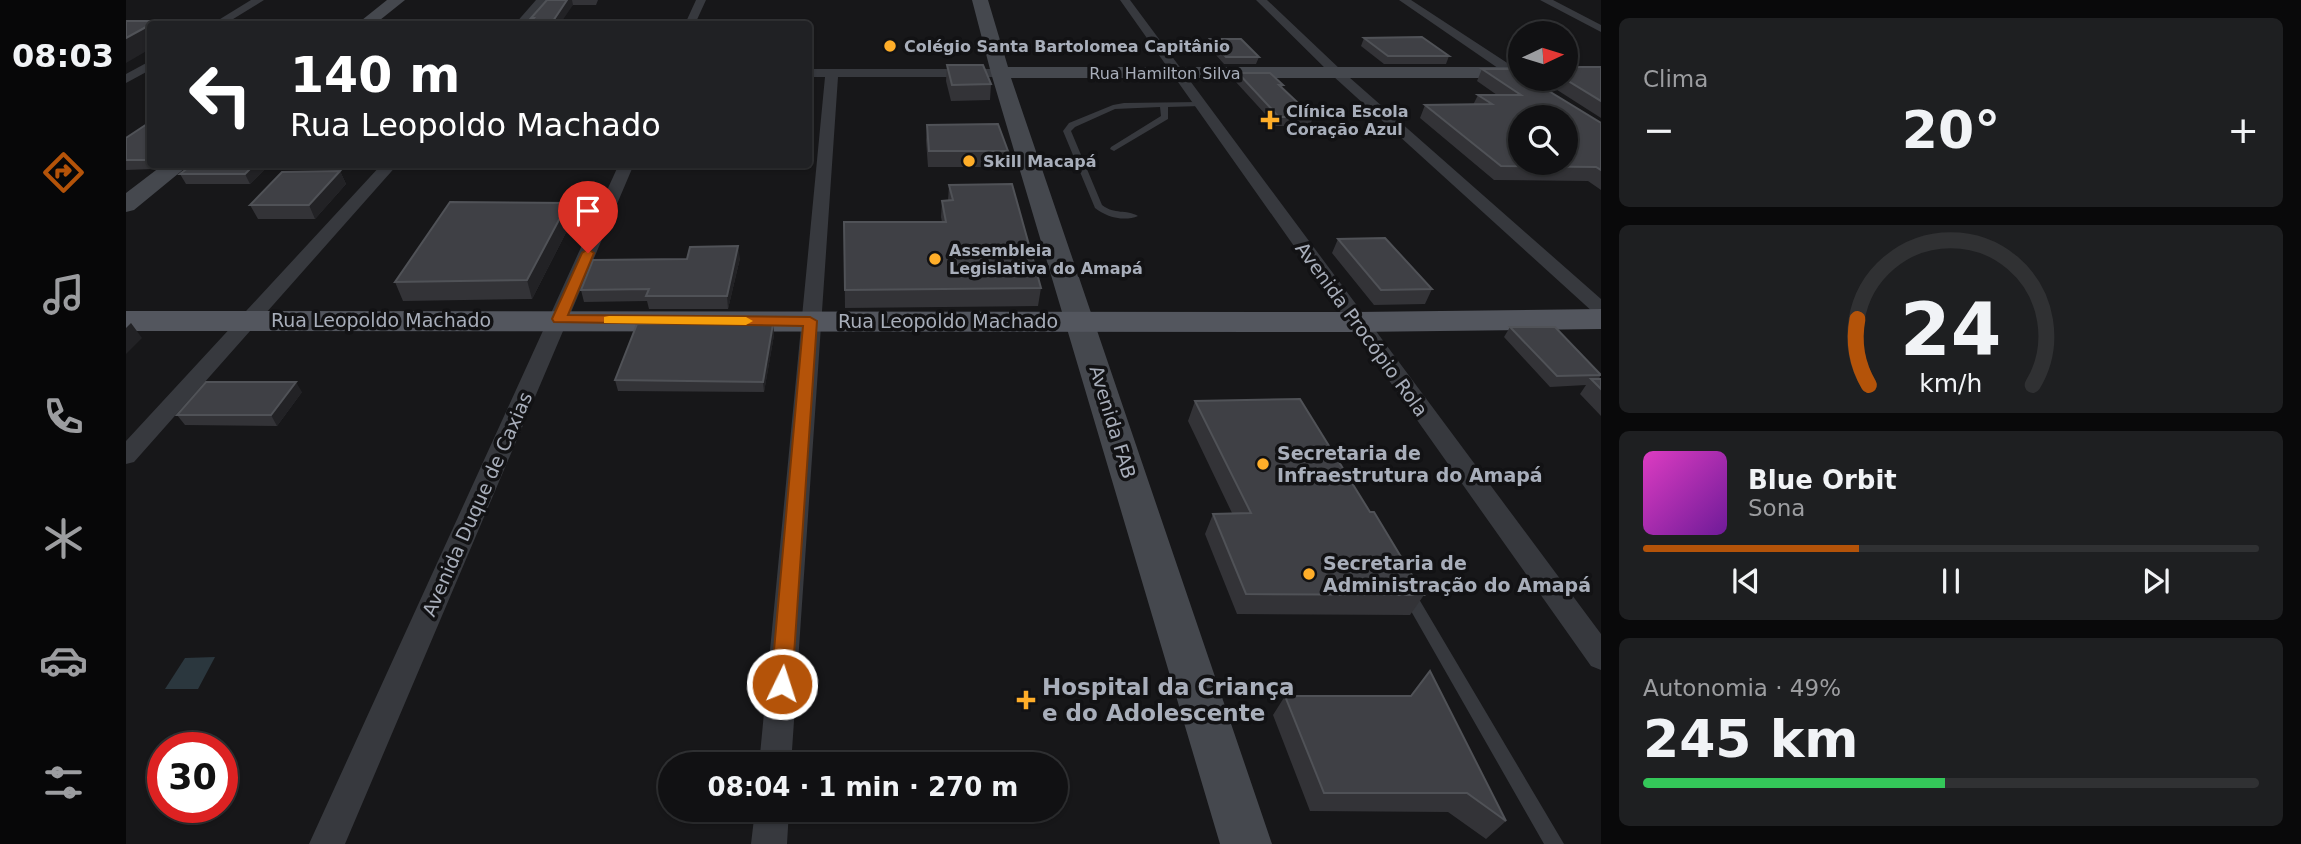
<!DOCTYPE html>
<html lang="pt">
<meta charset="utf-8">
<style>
:root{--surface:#111113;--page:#1e1f21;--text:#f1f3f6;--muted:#9c9da0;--line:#303133;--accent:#b45309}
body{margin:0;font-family:"DejaVu Sans",sans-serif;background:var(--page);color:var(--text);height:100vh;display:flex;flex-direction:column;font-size:26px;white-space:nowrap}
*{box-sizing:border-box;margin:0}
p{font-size:23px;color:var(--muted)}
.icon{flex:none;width:38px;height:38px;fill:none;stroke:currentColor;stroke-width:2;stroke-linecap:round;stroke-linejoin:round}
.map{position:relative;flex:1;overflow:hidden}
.details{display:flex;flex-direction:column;gap:18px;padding:18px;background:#09090a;width:700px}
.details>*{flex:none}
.guide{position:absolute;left:21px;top:21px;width:665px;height:147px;border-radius:7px;box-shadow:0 2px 5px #0004,0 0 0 2px var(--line);background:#202124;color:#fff;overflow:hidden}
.needle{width:46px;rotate:86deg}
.controls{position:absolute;left:1382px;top:21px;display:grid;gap:14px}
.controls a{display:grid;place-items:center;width:70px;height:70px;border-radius:50%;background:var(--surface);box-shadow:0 2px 5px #0004,0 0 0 2px var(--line);font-size:35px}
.speed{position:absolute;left:21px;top:732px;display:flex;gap:14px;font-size:35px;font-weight:700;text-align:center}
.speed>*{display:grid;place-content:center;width:91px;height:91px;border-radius:50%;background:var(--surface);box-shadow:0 2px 5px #0004,0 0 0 2px var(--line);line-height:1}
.speed .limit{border:10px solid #d22;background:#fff;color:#111}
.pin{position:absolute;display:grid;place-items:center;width:60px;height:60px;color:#fff;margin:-72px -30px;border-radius:50% 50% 50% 0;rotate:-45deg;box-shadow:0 0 7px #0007}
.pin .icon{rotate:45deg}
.me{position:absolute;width:77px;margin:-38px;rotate:4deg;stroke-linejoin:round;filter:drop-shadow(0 0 5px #0008)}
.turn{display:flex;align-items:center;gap:24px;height:147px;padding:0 28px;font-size:32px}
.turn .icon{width:91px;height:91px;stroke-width:2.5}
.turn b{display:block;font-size:49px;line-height:60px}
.big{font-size:52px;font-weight:800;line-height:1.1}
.details .card{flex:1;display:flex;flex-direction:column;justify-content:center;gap:10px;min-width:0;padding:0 24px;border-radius:10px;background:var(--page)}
.details .dial{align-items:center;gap:0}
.dial svg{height:182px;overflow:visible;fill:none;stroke:var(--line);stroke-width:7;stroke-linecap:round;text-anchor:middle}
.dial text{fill:var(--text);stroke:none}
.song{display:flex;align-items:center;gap:21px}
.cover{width:84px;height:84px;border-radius:10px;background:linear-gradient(135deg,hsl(310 70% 55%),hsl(280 70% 35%))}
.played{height:7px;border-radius:4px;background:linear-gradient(90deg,var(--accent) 35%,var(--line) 35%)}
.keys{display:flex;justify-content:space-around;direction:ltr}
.heat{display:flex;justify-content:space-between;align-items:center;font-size:38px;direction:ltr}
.charge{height:10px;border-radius:5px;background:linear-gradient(90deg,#34c759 49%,var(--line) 0)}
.trip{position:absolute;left:532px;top:752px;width:410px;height:70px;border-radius:35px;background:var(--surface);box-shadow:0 2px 5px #0004,0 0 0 2px var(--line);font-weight:800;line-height:70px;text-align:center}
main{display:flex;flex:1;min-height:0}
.tabs{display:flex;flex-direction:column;width:126px;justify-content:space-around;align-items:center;background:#070708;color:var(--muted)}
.tabs .icon{width:49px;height:49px}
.tabs .on{color:var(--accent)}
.tabs b{font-size:32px;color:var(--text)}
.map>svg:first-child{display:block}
.water{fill:#2b373e}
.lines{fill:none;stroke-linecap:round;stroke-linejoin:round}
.lane{fill:#37393e;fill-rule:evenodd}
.street{fill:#37393e;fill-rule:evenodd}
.secondary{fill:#45484e;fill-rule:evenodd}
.primary{fill:#53565e;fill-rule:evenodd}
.wall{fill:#333337}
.shaded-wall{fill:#222225}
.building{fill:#3f4045;stroke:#505257;stroke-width:2;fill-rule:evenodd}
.route{fill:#b45309;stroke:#753606;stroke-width:2}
.slow{fill:#f59e0b}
.poi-dot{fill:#ffae29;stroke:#121214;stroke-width:2.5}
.labels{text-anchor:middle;stroke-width:7;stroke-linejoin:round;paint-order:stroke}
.far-poi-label{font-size:16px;font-weight:bold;fill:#a8aeba;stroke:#121214;text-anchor:start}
.far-street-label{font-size:16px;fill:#a8aeba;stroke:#121214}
.street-label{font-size:19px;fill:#a8aeba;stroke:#121214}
.poi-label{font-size:19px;font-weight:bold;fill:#a8aeba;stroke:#121214;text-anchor:start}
.near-poi-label{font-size:23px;font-weight:bold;fill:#a8aeba;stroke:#121214;text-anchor:start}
</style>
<main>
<nav class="tabs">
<b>08:03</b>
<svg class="icon on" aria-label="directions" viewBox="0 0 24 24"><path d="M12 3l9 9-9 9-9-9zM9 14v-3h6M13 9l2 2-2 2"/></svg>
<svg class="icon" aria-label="music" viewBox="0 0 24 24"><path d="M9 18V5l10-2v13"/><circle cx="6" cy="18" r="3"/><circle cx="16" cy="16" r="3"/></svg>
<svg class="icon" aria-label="phone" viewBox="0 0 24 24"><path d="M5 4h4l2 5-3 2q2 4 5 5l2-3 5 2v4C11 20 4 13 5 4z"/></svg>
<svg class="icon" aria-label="climate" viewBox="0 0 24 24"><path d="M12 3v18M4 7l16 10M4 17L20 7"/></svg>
<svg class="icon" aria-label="car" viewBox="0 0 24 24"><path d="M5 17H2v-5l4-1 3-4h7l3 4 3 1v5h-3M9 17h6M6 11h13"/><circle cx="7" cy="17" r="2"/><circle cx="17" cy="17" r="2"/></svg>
<svg class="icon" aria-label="filters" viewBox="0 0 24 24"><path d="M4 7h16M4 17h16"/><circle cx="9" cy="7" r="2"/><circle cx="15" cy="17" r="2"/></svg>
</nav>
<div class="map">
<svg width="1475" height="844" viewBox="0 0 1475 844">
<rect width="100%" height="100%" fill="#171719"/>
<path class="water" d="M89,657L72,689H39L59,658Z"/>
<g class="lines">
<path class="lane" d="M1072,102L1076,104L1075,106L1042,107V119L988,151L984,149L985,147L1035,116L1034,107L989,109L949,127L945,131L976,205C989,215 1000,209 1012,216C998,222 980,217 969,208L937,131L943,123L987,105L998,103Z
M1282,587L1287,589L1438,844H1418L1277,597L1275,593L1277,589Z"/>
<path class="street" d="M125,0H138L99,24H86Z
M410,0H421L400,24H389Z
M570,0H580L569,24H559Z
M994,0H1004L1475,634V670L1465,666Z
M1130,0H1141L1215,70L1475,299V315L1468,313L1207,76Z
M1273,0H1285L1389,68H1395V76L1382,75Z
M1414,0H1427L1475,25V32Z
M24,61V70L0,83V74Z
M682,69H874L880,73L874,77H712L665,765H633L699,77H682Z
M256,164H272L8,462L0,464V441Z
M493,164H508L219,844H183Z
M629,810H663L661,844H625Z"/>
<path class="secondary" d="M261,0H279L249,24H231Z
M846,0H862L882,67H1386L1395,69V79H1403L1395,83L1382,78H885L1146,844H1094L865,73Z
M38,164H64L8,210L0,212V193Z"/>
<path class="primary" d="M1475,309V329L1230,332L0,331V311L1230,312Z"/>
</g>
<path class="wall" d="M421,0H472L470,5H447L405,22V18Z
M1238,38L1323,56L1320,64H1258L1235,46Z
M1084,39L1133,57L1130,64H1098L1082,46Z
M821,65L865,84L864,100L825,101L820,81Z
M1475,67V118L1414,79H1440Z
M1356,69L1475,123V190L1462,181L1368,180L1294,118L1299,105H1347L1352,95H1371L1351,81Z
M1112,73L1157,85L1156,88L1187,117L1184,126H1150L1109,81Z
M24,122V164H34L27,169L0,170V138Z
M801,125L882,151L880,167H802L800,140Z
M60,164H144L124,184H60L54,174L62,168Z
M285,164H333L332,166L285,167Z
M214,171L220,184L189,219H132L124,205Z
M823,185L915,288L912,306L719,308L718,222H816L815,217L816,201H822Z
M446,221L406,299L277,301L269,282Z
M1212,239L1306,289L1299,304L1248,305L1206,253Z
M614,258L602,309H523L521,301L458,302L455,290Z
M647,324L648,335L638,392L492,391L489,380Z
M1384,327L1475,374L1473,379H1475V416L1454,394L1460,385L1424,387L1378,337Z
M176,392L151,426L59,425L51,415Z
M1069,401L1244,512L1298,595L1284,615L1111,614L1079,534L1087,514L1106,513L1062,421Z
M1304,671L1380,821L1360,839L1322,812L1184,811L1147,715L1159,696H1284Z"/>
<path class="shaded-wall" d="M441,0H446L447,5L434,24H425Z
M24,25V49L0,63V38Z
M24,157V164H34L27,169L21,160Z
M129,164H144L124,184L119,174Z
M214,171L220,184L189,219L183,205Z
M442,203L446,221L406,299L401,280Z
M612,246L614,258L602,309L601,296Z
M5,323L16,338L0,354V328Z
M647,324L648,335L638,392L637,382Z
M170,382L176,392L151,426L145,415Z"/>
<path class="building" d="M421,0H441L425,24H403L408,18H405Z
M0,21H31L0,38Z
M265,22H302L299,24H263Z
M1296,37L1323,56H1262L1238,38Z
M1084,39H1115L1133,57H1100Z
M821,65H857L865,84L826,85Z
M1440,67H1475V101L1439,79H1440Z
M1356,69H1387L1395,73V79H1403L1475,123V170L1470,167L1375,166L1299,105L1366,104L1352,95H1395ZM1395,117H1440V163H1395Z
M1112,73H1144L1157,85H1153L1187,117H1153Z
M24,122V157L21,160H0V138Z
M872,124L882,151H803L801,125Z
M67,164H129L119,174H54Z
M214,171L183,205H124L156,172Z
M886,184L915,288L719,290L718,222H820L816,201L827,200L823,185Z
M324,202L442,203L401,280L269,282Z
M1259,238L1306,289L1255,290L1212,239Z
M612,246L601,296H520L523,289L455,290L467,260L561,259L564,247Z
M511,324H647L637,382L489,380Z
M1384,327H1429L1475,375L1431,376Z
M1465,379H1475V389Z
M80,382H170L145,415H51Z
M1174,399L1244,512H1248L1298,595L1120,594L1087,514L1125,513L1069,401Z
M1304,671L1380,821L1341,793H1198L1159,696H1285Z"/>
<path class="route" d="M462,249L468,253L442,315L684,317L691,321L666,684L663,691L656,694L648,691L645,684L677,326L428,322L426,319L456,253Z"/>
<path class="slow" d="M483,316L620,317L627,321L620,325L478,323V317Z"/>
<g class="poi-dot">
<circle cx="764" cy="46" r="7"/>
<path d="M1140.5 109.5h7v7h7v7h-7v7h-7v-7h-7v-7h7z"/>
<circle cx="843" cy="161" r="7"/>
<circle cx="809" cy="259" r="7"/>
<circle cx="1137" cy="464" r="7"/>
<circle cx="1183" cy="574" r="7"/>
<path d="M896.5 689.5h7v7h7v7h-7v7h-7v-7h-7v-7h7z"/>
</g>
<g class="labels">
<g class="far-poi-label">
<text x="778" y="52">Colégio Santa Bartolomea Capitânio</text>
<text x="1160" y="117">Clínica Escola<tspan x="1160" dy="18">Coração Azul</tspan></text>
<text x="857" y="167">Skill Macapá</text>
<text x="823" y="256">Assembleia<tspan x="823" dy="18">Legislativa do Amapá</tspan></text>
</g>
<g class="far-street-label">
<text x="1039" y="79">Rua Hamilton Silva</text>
</g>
<g class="street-label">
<text x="255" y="327">Rua Leopoldo Machado</text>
<text x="822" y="328">Rua Leopoldo Machado</text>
<text transform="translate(1236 329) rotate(54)" y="7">Avenida Procópio Rola</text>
<text transform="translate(987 422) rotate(73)" y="7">Avenida FAB</text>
<text transform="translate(351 504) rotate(-66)" y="7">Avenida Duque de Caxias</text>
</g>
<g class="poi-label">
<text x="1151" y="460">Secretaria de<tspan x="1151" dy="22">Infraestrutura do Amapá</tspan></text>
<text x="1197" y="570">Secretaria de<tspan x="1197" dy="22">Administração do Amapá</tspan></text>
</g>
<g class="near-poi-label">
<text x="916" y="695">Hospital da Criança<tspan x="916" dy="26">e do Adolescente</tspan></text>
</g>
</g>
</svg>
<div class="controls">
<a><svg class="needle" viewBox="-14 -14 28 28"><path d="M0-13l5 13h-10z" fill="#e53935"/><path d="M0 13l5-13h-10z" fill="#9c9da0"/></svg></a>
<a><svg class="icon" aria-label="search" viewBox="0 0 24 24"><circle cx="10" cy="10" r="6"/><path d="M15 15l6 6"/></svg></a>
</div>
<div class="speed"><div class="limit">30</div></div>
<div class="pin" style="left:462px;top:253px;background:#d93025"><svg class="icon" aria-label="arrive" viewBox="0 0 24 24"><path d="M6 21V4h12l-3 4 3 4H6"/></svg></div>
<svg class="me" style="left:656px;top:684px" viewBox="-20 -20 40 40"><circle r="17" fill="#b45309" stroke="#fff" stroke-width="3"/><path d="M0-11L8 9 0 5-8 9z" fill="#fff"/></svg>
<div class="trip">08:04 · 1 min · 270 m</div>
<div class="guide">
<div class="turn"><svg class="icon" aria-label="left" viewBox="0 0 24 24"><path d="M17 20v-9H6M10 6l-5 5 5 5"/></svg><div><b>140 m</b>Rua Leopoldo Machado</div></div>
</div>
</div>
<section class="details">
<div class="card"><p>Clima</p>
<div class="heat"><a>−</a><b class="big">20°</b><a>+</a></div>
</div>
<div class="card dial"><svg viewBox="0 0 100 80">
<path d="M14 69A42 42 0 1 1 86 69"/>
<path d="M14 69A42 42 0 0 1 9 40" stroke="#b45309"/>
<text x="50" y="56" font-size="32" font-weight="700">24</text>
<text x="50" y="72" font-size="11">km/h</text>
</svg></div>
<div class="card">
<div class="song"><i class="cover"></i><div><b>Blue Orbit</b><p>Sona</p></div></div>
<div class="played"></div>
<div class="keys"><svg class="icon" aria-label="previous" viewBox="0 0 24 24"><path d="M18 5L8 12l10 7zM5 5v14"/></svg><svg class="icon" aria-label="pause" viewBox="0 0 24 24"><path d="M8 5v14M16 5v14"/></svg><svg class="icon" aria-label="next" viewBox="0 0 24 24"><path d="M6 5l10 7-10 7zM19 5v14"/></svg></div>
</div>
<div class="card"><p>Autonomia · 49%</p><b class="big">245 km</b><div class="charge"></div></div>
</section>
</main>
